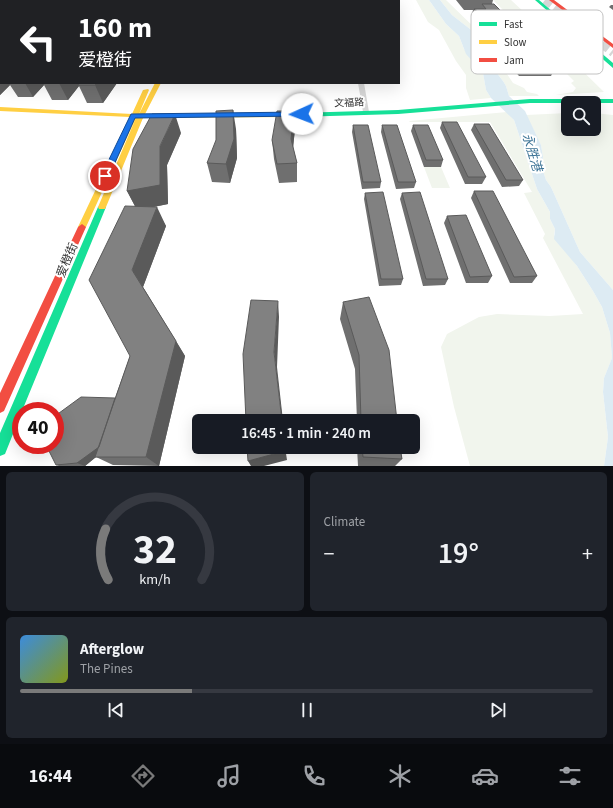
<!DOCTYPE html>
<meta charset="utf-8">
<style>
:root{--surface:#171b24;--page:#20242c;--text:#f1f3f6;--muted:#9ea1a6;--line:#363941;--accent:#7a7a7a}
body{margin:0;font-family:"Source Sans 3","Noto Sans SC",sans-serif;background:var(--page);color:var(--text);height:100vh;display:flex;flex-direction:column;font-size:15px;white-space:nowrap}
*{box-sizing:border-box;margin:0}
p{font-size:13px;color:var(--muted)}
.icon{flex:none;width:22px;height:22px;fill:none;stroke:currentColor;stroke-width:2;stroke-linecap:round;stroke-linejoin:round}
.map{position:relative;height:466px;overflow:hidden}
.sheet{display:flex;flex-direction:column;gap:6px;padding:6px;background:#0d0f14;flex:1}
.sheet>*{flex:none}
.banner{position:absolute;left:0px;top:0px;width:400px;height:84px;box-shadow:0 4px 16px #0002;background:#202124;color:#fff;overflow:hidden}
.controls{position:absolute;left:561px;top:96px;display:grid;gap:8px}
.controls a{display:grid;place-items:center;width:40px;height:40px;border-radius:6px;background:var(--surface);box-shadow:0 4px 16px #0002;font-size:20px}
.speed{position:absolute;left:12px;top:402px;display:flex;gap:8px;font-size:20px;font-weight:700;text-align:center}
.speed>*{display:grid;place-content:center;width:52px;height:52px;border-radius:50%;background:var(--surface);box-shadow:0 4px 16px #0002;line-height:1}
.speed .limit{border:6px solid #d22;background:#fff;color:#111}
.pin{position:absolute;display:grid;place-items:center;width:34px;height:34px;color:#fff;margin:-17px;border:2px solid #fff;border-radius:50%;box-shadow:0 1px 4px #0007}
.me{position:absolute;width:44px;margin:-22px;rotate:268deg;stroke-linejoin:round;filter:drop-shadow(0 0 3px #0008)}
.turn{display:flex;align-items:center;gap:14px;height:84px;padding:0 12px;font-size:18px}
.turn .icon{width:52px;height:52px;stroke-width:2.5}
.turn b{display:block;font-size:28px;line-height:34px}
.big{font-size:30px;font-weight:600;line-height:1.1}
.sheet .tile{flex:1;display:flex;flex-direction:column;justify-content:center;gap:6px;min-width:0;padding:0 14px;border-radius:6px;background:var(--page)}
.sheet .dial{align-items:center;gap:0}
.dial svg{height:104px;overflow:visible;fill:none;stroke:var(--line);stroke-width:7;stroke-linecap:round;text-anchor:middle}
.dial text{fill:var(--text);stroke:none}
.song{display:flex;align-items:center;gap:12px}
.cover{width:48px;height:48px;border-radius:6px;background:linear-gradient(135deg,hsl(210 70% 55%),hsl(70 70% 35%))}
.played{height:4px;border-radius:2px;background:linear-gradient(90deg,var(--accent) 30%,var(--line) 30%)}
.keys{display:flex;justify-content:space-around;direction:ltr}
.heat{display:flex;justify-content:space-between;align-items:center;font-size:22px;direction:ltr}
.sheet .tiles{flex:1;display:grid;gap:6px;grid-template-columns:1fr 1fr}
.tile:last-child{grid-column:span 2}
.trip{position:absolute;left:192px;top:414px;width:228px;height:40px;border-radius:6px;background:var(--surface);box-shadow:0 4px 16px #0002;font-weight:600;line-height:40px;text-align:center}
.tab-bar{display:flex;height:64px;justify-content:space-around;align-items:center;background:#090b0e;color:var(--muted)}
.tab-bar .icon{width:28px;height:28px}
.tab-bar .selected{color:var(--accent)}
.tab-bar b{font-size:18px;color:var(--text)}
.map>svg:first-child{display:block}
.green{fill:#f1f5ed}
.water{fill:#ddebf3}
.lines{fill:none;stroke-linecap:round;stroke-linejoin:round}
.highway-tunnel{stroke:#d6d6d6;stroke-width:8;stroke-dasharray:8 4;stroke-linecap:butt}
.street{fill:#d7d7d7;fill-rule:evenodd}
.fast{fill:#16e098;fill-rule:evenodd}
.slow{fill:#ffcf43;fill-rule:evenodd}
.jam{fill:#f24e42;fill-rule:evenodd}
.wall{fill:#6f6f6f}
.shaded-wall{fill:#5a5a5a}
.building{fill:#818181;stroke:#5a5a5a}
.route{fill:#1a73e8;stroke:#114b97}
.labels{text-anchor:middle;stroke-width:4;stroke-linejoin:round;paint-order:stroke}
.far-street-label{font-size:10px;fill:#333;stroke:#fff}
.street-label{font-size:12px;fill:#333;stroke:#fff}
.water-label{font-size:13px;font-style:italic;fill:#3f7597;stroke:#fff}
.key{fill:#fff;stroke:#c2c2c2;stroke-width:1}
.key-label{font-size:11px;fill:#333}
</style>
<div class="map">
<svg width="613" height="466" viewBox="0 0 613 466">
<rect width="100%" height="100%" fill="#fff"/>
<path class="green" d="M416,0H429L446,24L459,36L464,49L483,73L486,90L491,98L470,100L466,88V75L456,61L439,30L428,22Z
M440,0H446L478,31L484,46L505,71L513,83L524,88L527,92L537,94L539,96H509L506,86L503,81L479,50L470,29L452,15Z
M493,0H511L539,26H517L511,22L514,21Z
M543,32L604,92L555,95L573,92L576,88L571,83L574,81L526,33Z
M507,112L514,120L537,189L550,212V219L555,229L554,235L577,266L593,291L602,307L610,333L612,358L604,378L603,392L608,437L604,466H470L454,407L441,347L447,334L479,317L497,314L550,316L583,314L543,238L545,234L524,193L532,192L490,122H410L409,121Z
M568,113V129H594V113L613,115V290L580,252L551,187L546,180L541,165L543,157L541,145L526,115Z
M424,167H441L450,188H432Z"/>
<path class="water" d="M429,0H440L452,15L470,29L475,36L479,50L503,81L506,86L509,96L525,111L541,145L543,157L541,165L546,180L551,187L580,252L613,290V466H604L608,437L603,392L604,378L612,358L610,333L602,307L593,291L577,266L554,239L555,229L550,219V212L537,189L514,120L491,98L486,90L483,73L466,54L459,36L446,24Z"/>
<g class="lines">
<path class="highway-tunnel" d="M545,0L613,53"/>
<path class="street" d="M343,0H347V1H343Z
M358,83H364L369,112L368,113L363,112Z"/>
<path class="fast" d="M535,0H539L613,63V68Z
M530,99H613V103H530L398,114L296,117L293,115L296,113L398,110Z
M102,204L106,207L22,411H21V414L5,454L0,456V433L98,207Z"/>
<path class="slow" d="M155,83H161L145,114L296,113L299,115L296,117L143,118L106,207L105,209H99L98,207L136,118L86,227L82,230L79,229L78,227L130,117L0,111V107L132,114L143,90L148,89L149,90L139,114Z"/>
<path class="jam" d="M549,0H554L613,44V48Z
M82,224L86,227L4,411L0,413V393L78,227Z"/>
</g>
<path class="wall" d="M0,0H177H174V1H1V83H117L103,103H87L79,86L68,100H52L44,85L33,97H18L10,85L0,95Z
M456,0H493L492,4L506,16L503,24L478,25L471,17L473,10H464Z
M611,5H613V10L609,7Z
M490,25L531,39L529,44L557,64L551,76H519L507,62L512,50H518L519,48H515L509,42L495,43L487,33Z
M442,122L486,177L482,184H465L440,128Z
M474,124L523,180L519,186L502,187L471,130Z
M353,125L381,182L380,188L362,189L352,132Z
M382,125L416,182L414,188L396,189L381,132Z
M413,125L443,160L441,167H424L411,131Z
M236,129L237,158L230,183L212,182L207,163Z
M295,129L293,147L297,163V182L279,183L274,159L272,140Z
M181,133L167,165L168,204L154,207L166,226L143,287L185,356L159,466L113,465L96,457L85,466H59L56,465L115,398L130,356L135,206L127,191Z
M474,191L537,276L532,283H510L471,198Z
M365,193L403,279L401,285L379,286L364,199Z
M402,193L448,279L445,285L423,286L400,199Z
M447,216L492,276L488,283H466L444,223Z
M343,302L397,421H357L355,369L340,319Z
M357,447H400L402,459L395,466H358Z"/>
<path class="shaded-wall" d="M0,0H12L13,1H1V7H0Z
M14,0H35V1H14Z
M38,0H59V1H38Z
M75,0H83V1H73Z
M86,0H97L96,1H86Z
M111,0H123L122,1H111Z
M133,0H151L150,1H133Z
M163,0H174V1H162Z
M0,12L1,14V64L0,65Z
M1,66V83H9L10,85L0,95V67Z
M25,83H43L44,85L33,97Z
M59,83H82L78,85L79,86L68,100Z
M97,83H117L103,103L95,85Z
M233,110L236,129L237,158L230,183L226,164Z
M294,111L295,129L292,158L291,139Z
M175,114L181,133L167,165L168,204L137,210L127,191L160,146Z
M157,207L166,226L143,287L132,270Z
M278,301L279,317L277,367L283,421H282L274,352Z
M176,341L185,356L159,466L146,457Z
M101,444L95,457H96L85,466L77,463Z
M285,447L287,460L264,466H251L248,461Z"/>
<path class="building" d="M8,0H17L16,1H6Z
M35,0H45L44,1H34Z
M66,0H75L73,1H65Z
M94,0H103L102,1H93Z
M121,0H133V1H120Z
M150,0H163L162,1H149Z
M482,4H494L506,16H480L474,9H486Z
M0,23H1V32L0,33Z
M1,54V66L0,67V55Z
M80,83H97L95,85H78Z
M233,110L234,139L226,164L207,163L216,140V111Z
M277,111H294L291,139L297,163L277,164L272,140Z
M152,114H175L160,146V185L127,191L133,149Z
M442,122H457L486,177H468Z
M474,124H489L523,180H506Z
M353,125H368L381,182H363Z
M382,125H397L416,182H398Z
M413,125H428L443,160H426Z
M474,191H493L537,276L514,277Z
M383,192L403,279H381L365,193Z
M420,192L448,279H426L402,193Z
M125,206L157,207L132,270L176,341L146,457H95L130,356L89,280Z
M466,215L492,276L470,277L447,216Z
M369,297L389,350L397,421H361L359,355L343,302Z
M251,300L278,301L274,352L282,421H246L243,354Z
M81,397L115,398L99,447L77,463L56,465L46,445H55V416Z
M247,447H285V451L248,461Z
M362,447H400L402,459L363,457Z"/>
<path class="route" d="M302,112L306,114L305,116L135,118L109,176L105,178L101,176L131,114Z"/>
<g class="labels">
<g class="far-street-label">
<text transform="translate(349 102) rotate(-2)" y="4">文福路</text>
</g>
<g class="street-label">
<text transform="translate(67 260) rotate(-67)" y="4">爱橙街</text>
</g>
<g class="water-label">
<text transform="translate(533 152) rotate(73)" y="5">永胜港</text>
</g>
</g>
<rect x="471" y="10" width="132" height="64" rx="6" class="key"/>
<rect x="479" y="22" width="18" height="4" fill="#16e098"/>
<rect x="479" y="40" width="18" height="4" fill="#ffcf43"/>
<rect x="479" y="58" width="18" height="4" fill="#f24e42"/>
<g class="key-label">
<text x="504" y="28">Fast</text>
<text x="504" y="46">Slow</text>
<text x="504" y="64">Jam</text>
</g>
</svg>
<div class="controls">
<a><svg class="icon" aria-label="search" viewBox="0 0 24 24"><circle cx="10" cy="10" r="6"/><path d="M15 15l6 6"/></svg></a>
</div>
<div class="speed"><div class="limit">40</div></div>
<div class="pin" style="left:105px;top:176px;background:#d93025"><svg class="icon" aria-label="arrive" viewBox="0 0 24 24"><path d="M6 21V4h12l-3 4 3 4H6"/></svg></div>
<svg class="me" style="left:302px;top:114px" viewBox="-20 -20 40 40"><circle r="19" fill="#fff"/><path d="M0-13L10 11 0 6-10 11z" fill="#1a73e8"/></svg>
<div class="trip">16:45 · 1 min · 240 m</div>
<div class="banner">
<div class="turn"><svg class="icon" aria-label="left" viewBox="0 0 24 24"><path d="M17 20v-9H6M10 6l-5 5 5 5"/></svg><div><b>160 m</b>爱橙街</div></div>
</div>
</div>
<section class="sheet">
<div class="tiles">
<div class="tile dial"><svg viewBox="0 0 100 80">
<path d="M14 69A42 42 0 1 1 86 69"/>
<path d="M14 69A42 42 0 0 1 12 30" stroke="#7a7a7a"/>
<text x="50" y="56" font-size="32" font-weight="700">32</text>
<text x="50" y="72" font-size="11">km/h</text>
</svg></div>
<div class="tile"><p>Climate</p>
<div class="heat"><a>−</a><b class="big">19°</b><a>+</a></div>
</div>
<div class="tile">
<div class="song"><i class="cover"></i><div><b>Afterglow</b><p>The Pines</p></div></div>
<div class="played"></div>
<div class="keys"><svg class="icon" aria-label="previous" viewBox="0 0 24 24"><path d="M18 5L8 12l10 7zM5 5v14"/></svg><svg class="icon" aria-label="pause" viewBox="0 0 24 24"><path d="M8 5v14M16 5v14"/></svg><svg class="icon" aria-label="next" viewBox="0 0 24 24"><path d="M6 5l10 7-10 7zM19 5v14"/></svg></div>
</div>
</div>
</section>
<nav class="tab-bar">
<b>16:44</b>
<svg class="icon selected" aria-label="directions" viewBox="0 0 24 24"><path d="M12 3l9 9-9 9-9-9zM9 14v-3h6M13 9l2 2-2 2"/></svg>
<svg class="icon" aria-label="music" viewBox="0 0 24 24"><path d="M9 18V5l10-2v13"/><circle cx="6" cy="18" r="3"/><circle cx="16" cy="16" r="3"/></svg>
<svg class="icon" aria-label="phone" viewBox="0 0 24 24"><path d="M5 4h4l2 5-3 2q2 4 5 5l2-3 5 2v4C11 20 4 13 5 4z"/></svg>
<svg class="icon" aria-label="climate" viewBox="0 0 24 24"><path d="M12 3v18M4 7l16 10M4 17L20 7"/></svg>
<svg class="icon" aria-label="car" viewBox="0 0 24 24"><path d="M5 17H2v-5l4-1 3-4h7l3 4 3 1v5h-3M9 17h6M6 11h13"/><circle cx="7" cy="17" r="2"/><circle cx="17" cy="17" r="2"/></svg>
<svg class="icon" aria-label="filters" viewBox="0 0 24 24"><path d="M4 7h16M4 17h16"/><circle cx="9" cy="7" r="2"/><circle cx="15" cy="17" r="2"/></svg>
</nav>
